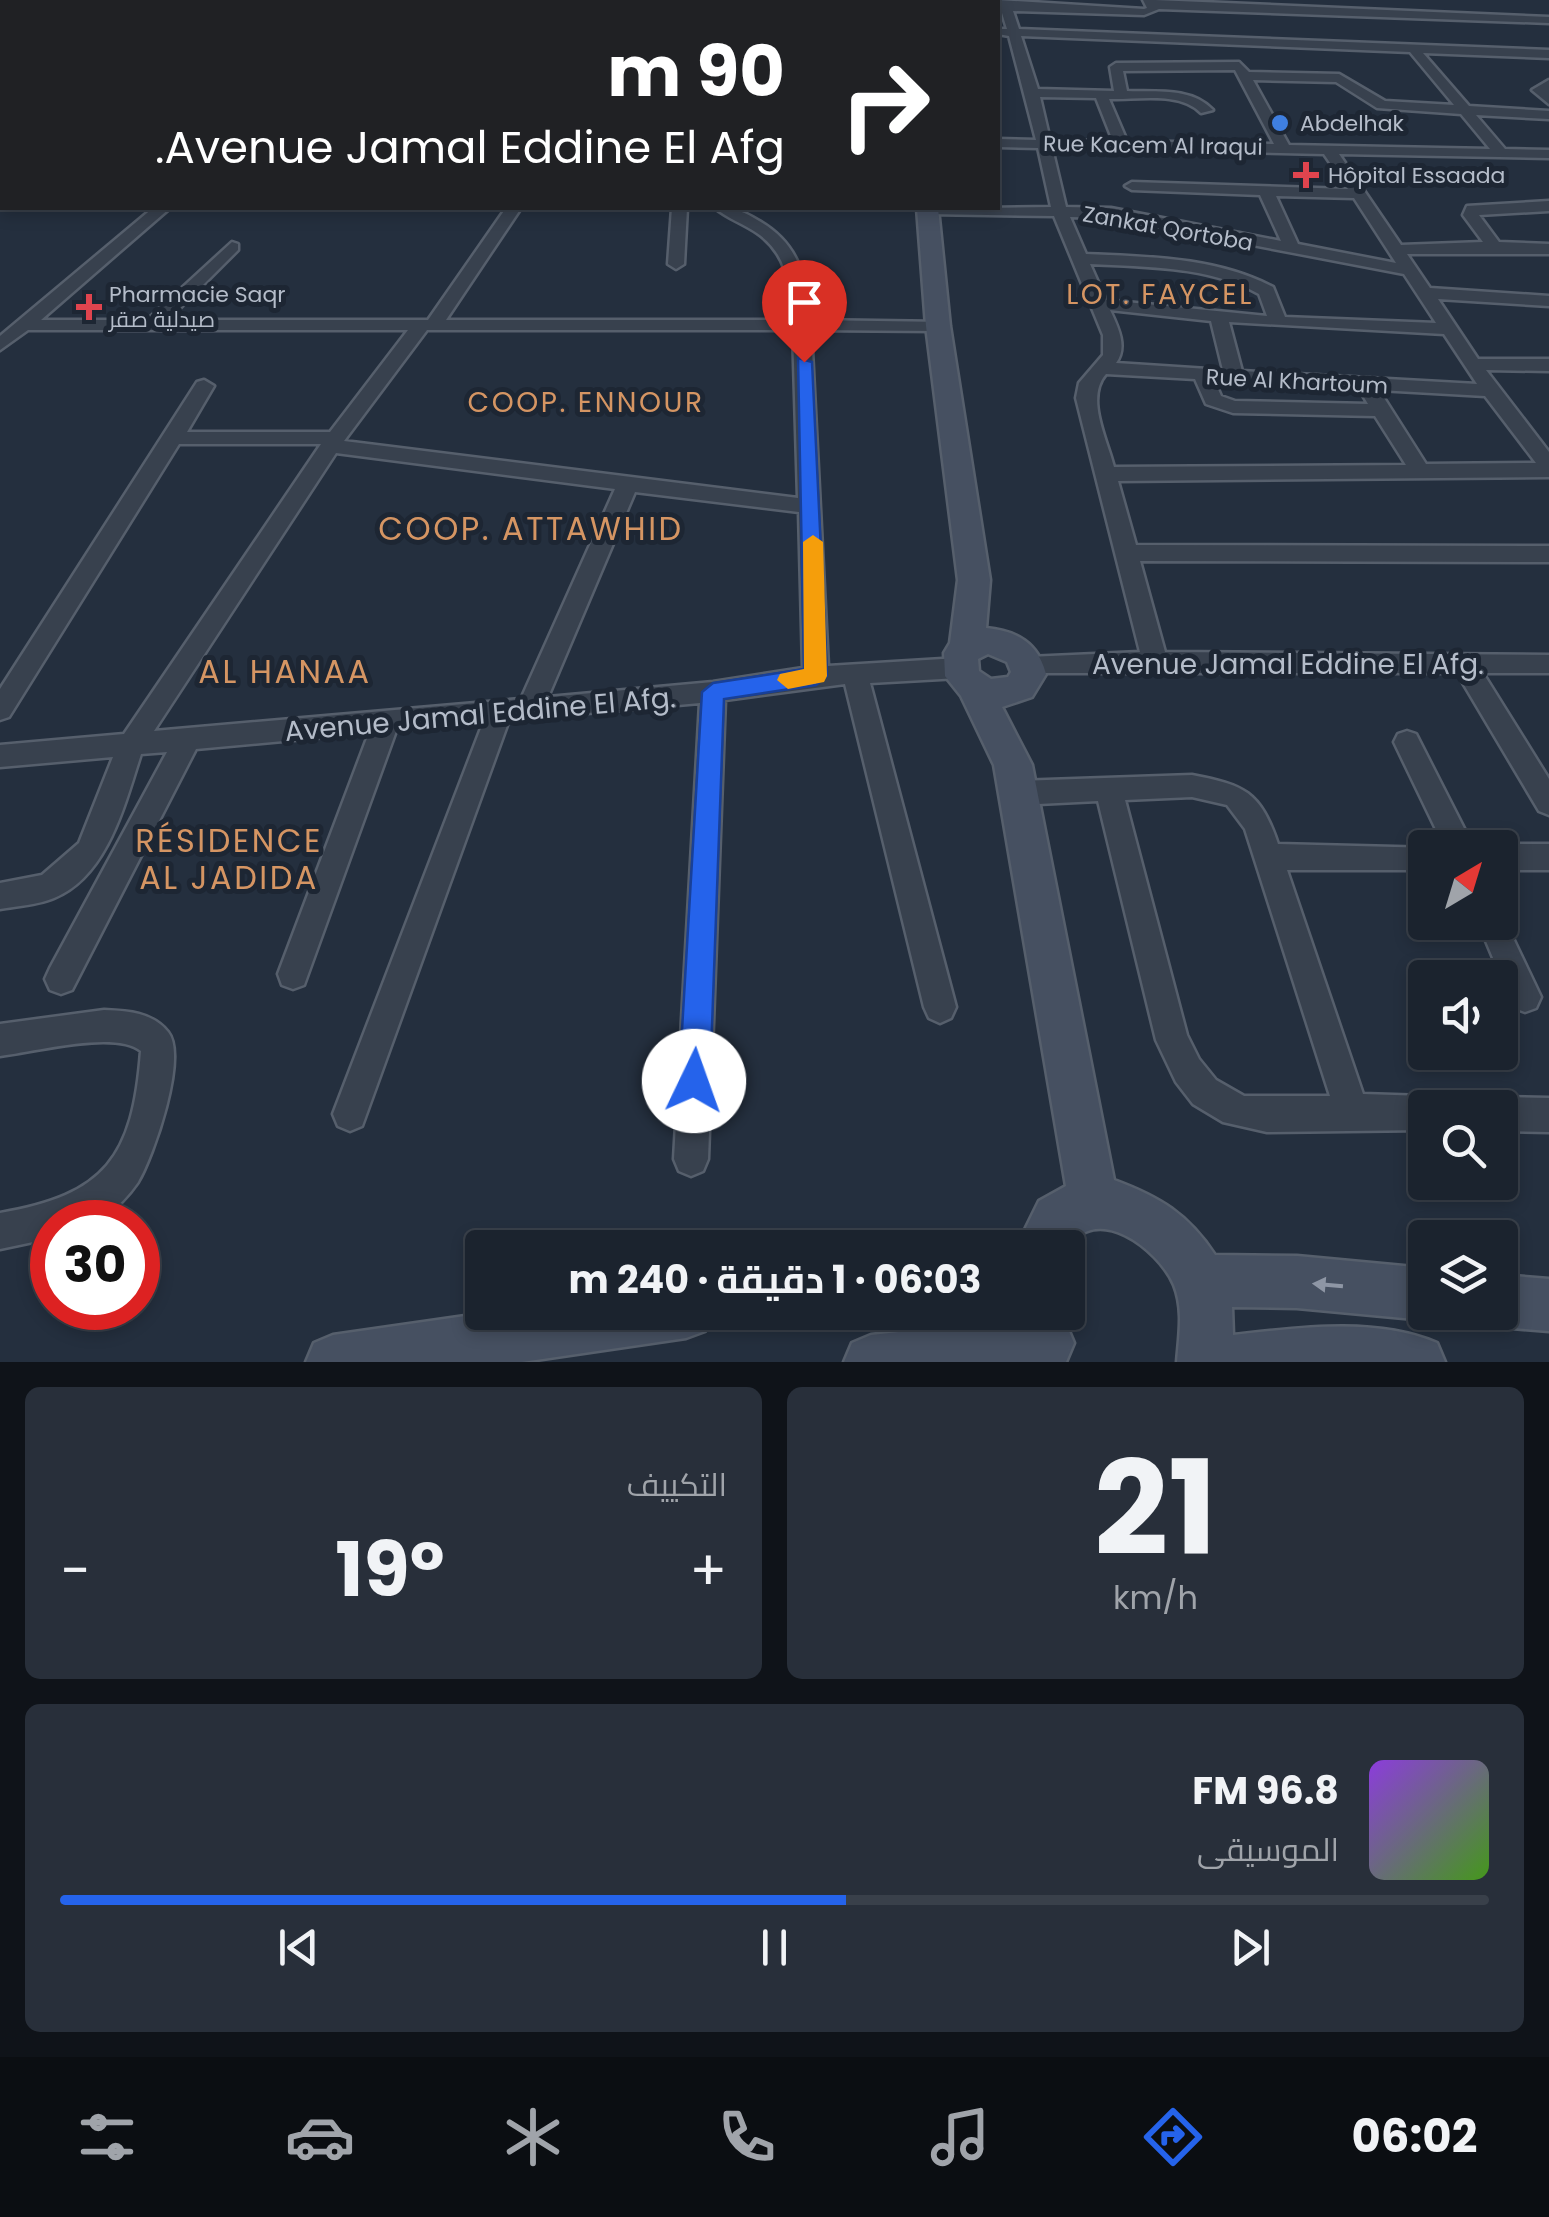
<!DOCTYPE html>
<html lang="ar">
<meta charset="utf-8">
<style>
:root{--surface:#1b232e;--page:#282f3a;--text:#f1f3f6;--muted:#a0a4aa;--line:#39404a;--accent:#2563eb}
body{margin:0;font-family:Poppins,Cairo,sans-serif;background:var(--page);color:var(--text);direction:rtl;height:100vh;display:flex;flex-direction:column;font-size:38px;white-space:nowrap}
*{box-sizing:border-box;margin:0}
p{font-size:32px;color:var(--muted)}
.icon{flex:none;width:55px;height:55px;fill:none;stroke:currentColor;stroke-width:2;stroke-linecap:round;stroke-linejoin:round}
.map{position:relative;height:1362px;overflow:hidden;direction:ltr}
.side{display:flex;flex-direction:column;gap:25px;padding:25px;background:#0f1319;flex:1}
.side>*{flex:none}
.guide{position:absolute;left:0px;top:0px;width:1000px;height:210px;box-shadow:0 5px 15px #0003,0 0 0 2px var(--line);direction:rtl;background:#202124;color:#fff;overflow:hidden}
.needle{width:65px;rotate:38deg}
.controls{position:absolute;left:1408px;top:830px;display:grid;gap:20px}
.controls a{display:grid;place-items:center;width:110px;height:110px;border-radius:10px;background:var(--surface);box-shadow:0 5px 15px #0003,0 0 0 2px var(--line);font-size:50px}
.speed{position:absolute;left:30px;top:1200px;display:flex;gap:20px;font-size:50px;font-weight:700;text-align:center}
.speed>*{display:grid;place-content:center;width:130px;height:130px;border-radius:50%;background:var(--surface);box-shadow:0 5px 15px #0003,0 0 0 2px var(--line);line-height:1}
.speed .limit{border:15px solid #d22;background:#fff;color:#111}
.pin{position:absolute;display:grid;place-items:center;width:85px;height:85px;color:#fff;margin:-102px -42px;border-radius:50% 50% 50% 0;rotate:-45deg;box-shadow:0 0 10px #0007}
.pin .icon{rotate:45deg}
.me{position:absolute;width:110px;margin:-55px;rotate:3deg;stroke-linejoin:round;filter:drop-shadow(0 0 8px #0008)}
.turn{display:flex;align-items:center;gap:35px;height:210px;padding:0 50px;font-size:45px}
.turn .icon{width:130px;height:130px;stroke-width:2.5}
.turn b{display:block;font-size:70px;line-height:85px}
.big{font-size:75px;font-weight:700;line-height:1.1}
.side .tile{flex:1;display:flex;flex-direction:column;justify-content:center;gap:15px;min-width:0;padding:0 35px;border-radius:15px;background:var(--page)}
.side .dial{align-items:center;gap:0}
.dial b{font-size:130px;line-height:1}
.song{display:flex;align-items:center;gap:30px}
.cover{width:120px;height:120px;border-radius:15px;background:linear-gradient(135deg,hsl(270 70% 55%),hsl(100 70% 35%))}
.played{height:10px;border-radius:5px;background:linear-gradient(90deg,var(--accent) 55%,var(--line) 55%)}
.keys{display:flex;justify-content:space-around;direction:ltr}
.heat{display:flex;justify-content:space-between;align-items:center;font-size:55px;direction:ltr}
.side .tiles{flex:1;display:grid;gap:25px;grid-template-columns:1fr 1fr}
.tile:last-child{grid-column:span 2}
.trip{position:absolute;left:465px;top:1230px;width:620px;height:100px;border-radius:10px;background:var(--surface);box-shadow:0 5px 15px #0003,0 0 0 2px var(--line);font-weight:700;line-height:100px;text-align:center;direction:rtl}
.menu{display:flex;height:160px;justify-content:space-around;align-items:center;background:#0b0e12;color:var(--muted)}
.menu .icon{width:70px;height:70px}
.menu .on{color:var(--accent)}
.menu b{font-size:45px;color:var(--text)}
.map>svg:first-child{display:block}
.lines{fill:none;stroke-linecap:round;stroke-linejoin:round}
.street-casing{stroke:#565f6c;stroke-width:5}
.secondary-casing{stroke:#565f6c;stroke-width:5}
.street{fill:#38414e;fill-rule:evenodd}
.secondary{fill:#465061;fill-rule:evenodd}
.oneway{fill:#8e96a5}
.route{fill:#2563eb;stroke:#184099;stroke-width:2.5}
.slow{fill:#f59e0b}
.shop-dot{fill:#3f7fe0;stroke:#1d2633;stroke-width:4}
.health-dot{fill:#e0444e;stroke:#1d2633;stroke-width:4}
.labels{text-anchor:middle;stroke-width:10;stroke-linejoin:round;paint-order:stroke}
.far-poi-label{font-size:22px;fill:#b4bcc9;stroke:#1d2633;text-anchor:start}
.far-street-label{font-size:22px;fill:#b4bcc9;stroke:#1d2633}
.far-quarter-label{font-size:28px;letter-spacing:2.5px;fill:#d59563;stroke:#1d2633}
.street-label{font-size:28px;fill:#b4bcc9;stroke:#1d2633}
.quarter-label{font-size:32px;letter-spacing:2.5px;fill:#d59563;stroke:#1d2633}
</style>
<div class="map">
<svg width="1549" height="1362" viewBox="0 0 1549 1362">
<rect width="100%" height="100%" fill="#242f3e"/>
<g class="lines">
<defs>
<path id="street" d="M496,0H542L544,2H499Z
M998,0L1144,9L1147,8L1143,0H1155L1549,17V23L1159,9L1144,15L1013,11L1019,29L1549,50V58L1423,53L1469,106L1549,111V119L1476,115L1505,149L1549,150V158L1339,154L1401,245L1483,242L1463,215L1467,206L1549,201V211L1479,215L1499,242L1549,244V254H1407L1430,288L1549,296V306L1438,299L1478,359H1549V371L1486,370L1549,452V477L1118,481L1136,545L1549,546V562L1140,561L1165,652L1549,655V673H1483L1549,779V815L1539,811L1457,673H1019L1016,666L1028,657L1140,652L1076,398L1079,383L1103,355V335L1054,216L927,214L919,209L1051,207L1038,148L998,147V139L1036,140L1009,36L998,34V29H1007ZM1021,36L1410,52L1454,105L1385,101L1339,74L1249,72L1239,62L1116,63L1110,67L1114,91L1038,89ZM1235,70L1274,144L1127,141L1109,99C1137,100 1180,91 1201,113L1213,110C1192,87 1155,92 1127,91L1123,71ZM1253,80L1336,82L1377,108L1461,114L1490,149L1289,145ZM1040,97L1096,98L1113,141L1050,140ZM1052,148L1324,154L1348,189L1132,182L1125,186L1132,190L1260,195L1281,241L1111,208L1066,207ZM1276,196L1354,198L1396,263L1298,244ZM1070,217L1111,218L1404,274L1436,323L1285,317L1273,287C1215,257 1150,257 1086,254ZM1090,264C1148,267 1208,266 1259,294L1267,316L1106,300ZM1110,310L1211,321L1223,370L1116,363C1128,347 1118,327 1110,310ZM1229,322L1444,334L1477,384L1242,371ZM1106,374L1195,379L1206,404L1233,413L1375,416L1406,465L1114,467C1107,439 1085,398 1106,374ZM1214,380L1359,389L1368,404L1235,401L1221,396ZM1379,390L1485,396L1536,463L1426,464Z
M0,9H2V15H0Z
M2,61V70L0,71V62Z
M1549,80V104L1532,90Z
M0,107L2,108V116H0Z
M0,162H2V170H0Z
M153,208H170L41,320H147L232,242L238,244V250L168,320H428L506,208H521L446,320H793C790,286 788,254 757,233C744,224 727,218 715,208C733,207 744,212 759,221C799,244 806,277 810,320L944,322V330L938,331L811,330L828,666L959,658L971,668L959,678L870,683L956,1007L951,1018L940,1023L929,1018L924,1007L845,684L725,700L708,1159L703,1171L691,1176L679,1171L674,1159L700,703L509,720L362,1126L350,1131L338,1126L333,1114L483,723L396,731L304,985L293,989L282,985L278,974L369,733L196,749L72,990L61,994L50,990L45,979L50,968L167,752L141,754C125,803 108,876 54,898C38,905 17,906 0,909V883L42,875L79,843L113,757L0,767V745L124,734L321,444H179L9,717L0,720V689L197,382L204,380L214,386L187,432H330L408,330H28L0,350V336ZM427,330H793L798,498L344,441ZM336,453L615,489L521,699L154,731ZM635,492L799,512L803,668L713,682L548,697Z
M672,208H687L684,264L676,269L668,264Z
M1407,731L1416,734L1474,848H1445L1394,742L1398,734Z
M1192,775C1244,785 1260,791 1278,844L1434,848H1425V870H1287L1363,1094L1425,1096L1437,1101L1440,1108H1425V1130L1267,1132L1223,1122L1193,1104L1176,1082L1156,1040L1098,801L1018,805L1008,801L1004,793L1008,785L1018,781ZM1192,797L1227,805L1245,829L1330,1096H1244L1216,1080L1199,1059L1187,1035L1125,800Z
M1500,844H1549V870H1500V848H1491Z
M1500,911L1541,997L1536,1008L1525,1012L1514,1008L1478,922H1500Z
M104,1010C127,1011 152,1012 168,1032C188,1057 153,1157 138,1182C129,1195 118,1207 105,1215C89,1225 71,1222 52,1222V1238L0,1249V1213C105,1195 133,1158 141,1051C115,1030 34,1052 0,1056V1024Z
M1500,1097L1549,1098V1132L1500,1131V1108H1486Z"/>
<path id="secondary" d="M896,0H912V2H897Z
M917,208H938L950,326L990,580L986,628C1017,631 1038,643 1046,674L1032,697L1002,707L1032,765L1114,1180C1160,1197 1188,1214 1215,1255L1297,1256L1425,1268V1312H1444L1425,1320L1297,1308L1232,1307L1233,1335C1298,1328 1375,1317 1437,1343L1445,1362H1177C1179,1336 1184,1310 1174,1285C1159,1249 1094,1200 1068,1250L1016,1248L1039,1201L1066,1186L994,765L961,696L945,676L944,653L950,643L958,580L926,326ZM988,654L1007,662L1011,672L1008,677L991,679L979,671L978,659Z
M1500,1275L1549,1279V1331L1500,1327L1481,1320L1478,1312H1500Z
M493,1312H712L705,1331L686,1338L522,1362H306L314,1343L333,1335Z
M1047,1316L1066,1324L1074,1343L1066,1362H844L852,1343L871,1335Z"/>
</defs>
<use href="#street" class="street-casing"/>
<use href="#secondary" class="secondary-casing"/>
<use href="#street" class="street"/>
<use href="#secondary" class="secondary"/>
</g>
<defs><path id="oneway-solid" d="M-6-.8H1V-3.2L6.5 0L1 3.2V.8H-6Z" transform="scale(2.5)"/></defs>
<use class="oneway" href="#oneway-solid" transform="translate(1328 1285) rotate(-175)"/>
<path class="route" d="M798,358L812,362L827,676L816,685L724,699L710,1081L705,1092L694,1096L684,1092L679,1081L702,692L713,683L804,669Z"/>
<path class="slow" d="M813,535L823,542L827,676L824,682L788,689L777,680L780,674L804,669L803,542Z"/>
<circle class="shop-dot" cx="1280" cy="123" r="10"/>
<g class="health-dot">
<path d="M1301 160h10v10h10v10h-10v10h-10v-10h-10v-10h10z"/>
<path d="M84 292h10v10h10v10h-10v10h-10v-10h-10v-10h10z"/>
</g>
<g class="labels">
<g class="far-poi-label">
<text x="1300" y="131">Abdelhak</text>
<text x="1328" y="183">Hôpital Essaada</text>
<text x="109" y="302">Pharmacie Saqr<tspan x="109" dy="25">صيدلية صقر</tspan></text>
</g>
<g class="far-street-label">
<text transform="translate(1153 145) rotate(1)" y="8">Rue Kacem Al Iraqui</text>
<text transform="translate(1168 228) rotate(10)" y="8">Zankat Qortoba</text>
<text transform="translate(1297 381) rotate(3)" y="8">Rue Al Khartoum</text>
</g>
<g class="far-quarter-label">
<text x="1160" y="304">LOT. FAYCEL</text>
<text x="586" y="412">COOP. ENNOUR</text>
</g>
<g class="street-label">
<text x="1288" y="674">Avenue Jamal Eddine El Afg.</text>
<text transform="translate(480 714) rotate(-5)" y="10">Avenue Jamal Eddine El Afg.</text>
</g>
<g class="quarter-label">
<text x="531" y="540">COOP. ATTAWHID</text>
<text x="285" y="683">AL HANAA</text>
<text x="229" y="852">RÉSIDENCE<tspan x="229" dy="37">AL JADIDA</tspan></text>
</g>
</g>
</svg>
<div class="controls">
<a><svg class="needle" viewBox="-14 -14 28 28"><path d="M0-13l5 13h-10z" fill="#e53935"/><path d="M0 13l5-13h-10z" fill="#a0a4aa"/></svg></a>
<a><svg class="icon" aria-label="sound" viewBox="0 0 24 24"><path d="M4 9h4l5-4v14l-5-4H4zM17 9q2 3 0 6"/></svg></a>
<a><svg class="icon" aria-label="search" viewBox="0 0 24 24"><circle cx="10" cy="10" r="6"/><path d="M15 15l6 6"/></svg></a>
<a><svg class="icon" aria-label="layers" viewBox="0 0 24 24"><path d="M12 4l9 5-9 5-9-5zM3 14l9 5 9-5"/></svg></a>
</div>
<div class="speed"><div class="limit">30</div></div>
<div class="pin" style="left:804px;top:362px;background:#d93025"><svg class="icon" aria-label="arrive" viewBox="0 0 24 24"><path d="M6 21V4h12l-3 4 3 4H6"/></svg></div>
<svg class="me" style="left:694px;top:1081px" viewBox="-20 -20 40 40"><circle r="19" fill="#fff"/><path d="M0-13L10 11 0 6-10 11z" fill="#2563eb"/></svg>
<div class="trip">06:03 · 1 دقيقة · 240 m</div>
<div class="guide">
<div class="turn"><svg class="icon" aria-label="right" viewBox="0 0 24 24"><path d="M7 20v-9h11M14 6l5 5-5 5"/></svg><div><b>90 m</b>Avenue Jamal Eddine El Afg.</div></div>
</div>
</div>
<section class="side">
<div class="tiles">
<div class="tile dial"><b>21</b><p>km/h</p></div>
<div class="tile"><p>التكييف</p>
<div class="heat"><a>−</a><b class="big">19°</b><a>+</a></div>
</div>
<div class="tile">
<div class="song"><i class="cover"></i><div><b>96.8 FM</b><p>الموسيقى</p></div></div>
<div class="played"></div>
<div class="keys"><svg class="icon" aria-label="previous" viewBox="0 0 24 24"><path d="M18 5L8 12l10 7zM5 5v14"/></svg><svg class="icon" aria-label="pause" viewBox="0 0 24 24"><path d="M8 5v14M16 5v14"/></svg><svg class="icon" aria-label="next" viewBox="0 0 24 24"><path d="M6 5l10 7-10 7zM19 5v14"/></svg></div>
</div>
</div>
</section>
<nav class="menu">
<b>06:02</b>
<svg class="icon on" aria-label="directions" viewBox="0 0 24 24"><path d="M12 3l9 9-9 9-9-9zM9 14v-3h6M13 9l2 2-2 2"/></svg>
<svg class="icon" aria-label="music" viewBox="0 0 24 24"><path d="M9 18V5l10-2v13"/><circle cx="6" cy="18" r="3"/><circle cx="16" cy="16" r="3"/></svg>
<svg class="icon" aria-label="phone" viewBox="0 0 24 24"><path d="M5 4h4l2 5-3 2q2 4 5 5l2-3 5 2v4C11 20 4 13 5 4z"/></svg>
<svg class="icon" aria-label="climate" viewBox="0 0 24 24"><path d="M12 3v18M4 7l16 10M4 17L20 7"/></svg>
<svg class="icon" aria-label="car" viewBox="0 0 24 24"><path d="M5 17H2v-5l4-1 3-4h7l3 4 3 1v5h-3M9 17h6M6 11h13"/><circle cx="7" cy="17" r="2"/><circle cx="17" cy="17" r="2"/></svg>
<svg class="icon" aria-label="filters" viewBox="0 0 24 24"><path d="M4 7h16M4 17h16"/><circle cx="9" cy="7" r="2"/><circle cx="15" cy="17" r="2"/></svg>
</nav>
